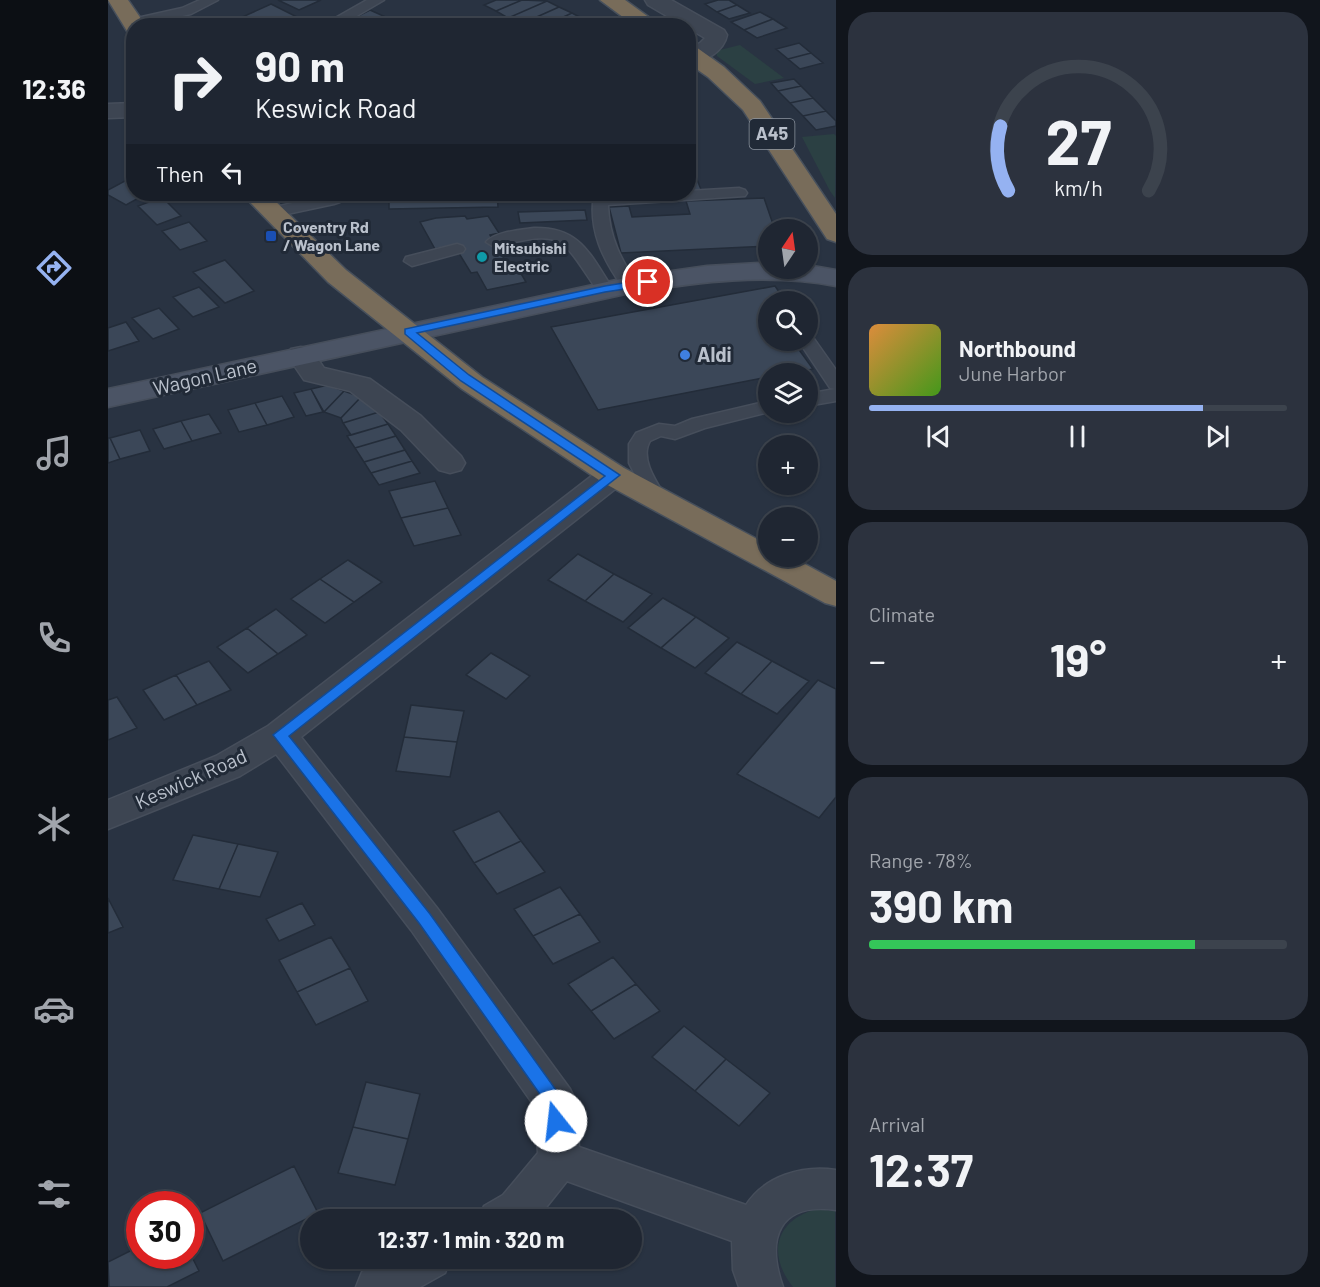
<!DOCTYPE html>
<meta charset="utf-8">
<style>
:root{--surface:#1f2632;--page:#2c323e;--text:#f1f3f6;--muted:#a1a5ac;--line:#3c434d;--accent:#95b2f1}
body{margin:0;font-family:Barlow,sans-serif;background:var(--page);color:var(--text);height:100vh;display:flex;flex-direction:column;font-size:22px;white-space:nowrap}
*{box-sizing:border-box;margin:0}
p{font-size:20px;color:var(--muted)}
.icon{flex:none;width:33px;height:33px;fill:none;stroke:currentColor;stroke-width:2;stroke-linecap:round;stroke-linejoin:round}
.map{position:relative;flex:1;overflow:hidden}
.details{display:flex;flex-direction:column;gap:12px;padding:12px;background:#11151c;width:484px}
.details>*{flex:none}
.hud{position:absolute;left:18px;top:18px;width:570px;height:183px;border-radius:24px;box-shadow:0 2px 4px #0004,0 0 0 2px var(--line);background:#1f2632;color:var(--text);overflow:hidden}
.needle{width:39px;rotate:13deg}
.buttons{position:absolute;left:650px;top:219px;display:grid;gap:12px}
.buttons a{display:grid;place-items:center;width:60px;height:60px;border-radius:50%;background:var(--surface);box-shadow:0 2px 4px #0004,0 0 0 2px var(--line);font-size:30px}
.speed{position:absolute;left:18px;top:1191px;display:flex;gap:12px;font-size:30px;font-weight:700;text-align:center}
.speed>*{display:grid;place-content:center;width:78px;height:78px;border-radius:50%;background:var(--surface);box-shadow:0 2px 4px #0004,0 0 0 2px var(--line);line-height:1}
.speed .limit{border:9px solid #d22;background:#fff;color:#111}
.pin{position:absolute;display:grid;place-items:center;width:51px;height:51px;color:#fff;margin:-26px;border:3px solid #fff;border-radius:50%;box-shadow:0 2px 6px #0007}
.me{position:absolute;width:66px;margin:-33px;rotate:344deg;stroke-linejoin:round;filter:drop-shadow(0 0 4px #0008)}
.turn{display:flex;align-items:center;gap:21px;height:126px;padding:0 30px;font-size:27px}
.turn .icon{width:78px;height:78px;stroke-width:2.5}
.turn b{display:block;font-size:42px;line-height:51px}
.then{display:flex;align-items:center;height:57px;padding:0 30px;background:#0003;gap:12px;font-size:22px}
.big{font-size:45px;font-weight:700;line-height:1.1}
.details .tile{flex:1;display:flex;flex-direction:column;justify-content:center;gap:9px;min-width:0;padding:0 21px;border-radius:24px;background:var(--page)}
.details .dial{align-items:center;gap:0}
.dial svg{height:156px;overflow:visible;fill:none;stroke:var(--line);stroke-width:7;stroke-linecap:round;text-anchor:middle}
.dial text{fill:var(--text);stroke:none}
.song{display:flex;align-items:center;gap:18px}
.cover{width:72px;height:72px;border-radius:9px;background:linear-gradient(135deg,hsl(30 70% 55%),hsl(100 70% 35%))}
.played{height:6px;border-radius:3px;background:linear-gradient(90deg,var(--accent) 80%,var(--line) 80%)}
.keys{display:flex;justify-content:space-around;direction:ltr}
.heat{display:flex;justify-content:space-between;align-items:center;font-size:33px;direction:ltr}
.charge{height:9px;border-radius:4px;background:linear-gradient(90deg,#34c759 78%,var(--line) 0)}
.trip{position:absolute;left:192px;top:1209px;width:342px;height:60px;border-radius:30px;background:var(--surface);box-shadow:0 2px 4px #0004,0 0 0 2px var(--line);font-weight:700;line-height:60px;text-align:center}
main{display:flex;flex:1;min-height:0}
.dock{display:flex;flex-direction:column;width:108px;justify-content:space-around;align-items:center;background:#0c0f14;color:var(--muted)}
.dock .icon{width:42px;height:42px}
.dock .current{color:var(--accent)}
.dock b{font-size:27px;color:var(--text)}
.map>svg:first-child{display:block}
.green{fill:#2b4043}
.building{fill:#3b4758;stroke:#232c39;stroke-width:1.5}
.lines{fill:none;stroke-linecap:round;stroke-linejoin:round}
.lane-casing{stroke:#464e5b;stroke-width:3}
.street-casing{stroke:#464e5b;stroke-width:3}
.secondary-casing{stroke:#464e5b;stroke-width:3}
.highway-casing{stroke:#47505c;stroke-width:3}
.lane{fill:#3d4552;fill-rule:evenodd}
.street{fill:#3d4552;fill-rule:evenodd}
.secondary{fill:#4b5465;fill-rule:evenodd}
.highway{fill:#786c5a;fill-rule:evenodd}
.route{fill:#1a73e8;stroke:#114b97;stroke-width:1.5}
.transit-dot{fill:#1a4fb4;stroke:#212a37;stroke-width:2}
.culture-dot{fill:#0f9aa8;stroke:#212a37;stroke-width:2}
.shop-dot{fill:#3f7fe0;stroke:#212a37;stroke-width:2}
.labels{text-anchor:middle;stroke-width:6;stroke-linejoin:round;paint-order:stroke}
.far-poi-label{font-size:16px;font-weight:bold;fill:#bac1cc;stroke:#212a37;text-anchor:start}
.shield{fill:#212a37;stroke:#8c949f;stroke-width:1.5}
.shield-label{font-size:18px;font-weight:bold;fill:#bac1cc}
.poi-label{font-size:20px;font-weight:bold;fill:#bac1cc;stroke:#212a37;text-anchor:start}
.street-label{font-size:20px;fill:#bac1cc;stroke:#212a37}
</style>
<main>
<nav class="dock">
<b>12:36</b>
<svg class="icon current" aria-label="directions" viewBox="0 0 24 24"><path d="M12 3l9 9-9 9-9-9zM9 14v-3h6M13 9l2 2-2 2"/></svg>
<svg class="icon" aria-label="music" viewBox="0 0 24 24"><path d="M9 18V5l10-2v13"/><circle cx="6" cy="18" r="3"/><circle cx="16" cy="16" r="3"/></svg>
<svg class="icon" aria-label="phone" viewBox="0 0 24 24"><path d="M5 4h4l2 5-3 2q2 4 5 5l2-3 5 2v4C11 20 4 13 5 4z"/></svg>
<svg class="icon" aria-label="climate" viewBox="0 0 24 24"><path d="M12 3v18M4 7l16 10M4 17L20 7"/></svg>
<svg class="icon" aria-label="car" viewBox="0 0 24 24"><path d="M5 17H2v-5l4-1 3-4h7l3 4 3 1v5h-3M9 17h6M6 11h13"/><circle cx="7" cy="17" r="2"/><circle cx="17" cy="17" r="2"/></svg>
<svg class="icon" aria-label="filters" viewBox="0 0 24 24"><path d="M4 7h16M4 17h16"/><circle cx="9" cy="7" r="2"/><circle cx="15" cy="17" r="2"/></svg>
</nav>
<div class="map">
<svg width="728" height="1287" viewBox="0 0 728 1287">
<rect width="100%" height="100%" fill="#293342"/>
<path class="green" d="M632,45L676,78L647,84L609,56L608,51Z
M726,134L728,136L727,198L722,191L694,137Z
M708,1209L727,1211V1287H685C659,1254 667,1221 708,1209Z"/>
<path class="building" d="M170,0H213L191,10Z
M388,0H414L388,11L376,5Z
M414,0L439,1L400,18L388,11Z
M610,0H621L629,5L609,12L597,4Z
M439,1L451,7L413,24L400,18Z
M163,4L189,17L171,26H99L95,23L107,18L119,24Z
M629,5L642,13L621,19L609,12Z
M451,7L464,13L436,26L413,24Z
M262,10L282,19L270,25L250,16Z
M652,12L665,19L636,30L623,22Z
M464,13L477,20L464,26H436Z
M221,17L235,23L231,26L204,25Z
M665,19L679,28L649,38L636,30Z
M691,43L703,53L680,59L668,49Z
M703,53L715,63L692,69L680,59Z
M686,79L693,86L670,91L663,83Z
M693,86L705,98L682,103L670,91Z
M705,98L718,111L695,116L682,103Z
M718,111L728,121V126L708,130L695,116Z
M580,157L594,192L580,193Z
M26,176V194H38L18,205L0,195V190Z
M281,194H389L390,207L281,209Z
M54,197L73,216L49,225L30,206Z
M656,198L667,230H660V246L513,253L501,207L521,206L524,217L582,214L578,201Z
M477,210L479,220L412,223L410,212Z
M357,216L359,219L380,216L391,233L382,235L401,267L408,265L418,282L379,290L369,272L363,273L346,245L327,249L312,222L328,218Z
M81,222L99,241L72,250L54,231Z
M117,260L146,291L117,303L85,272Z
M667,286L678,302H660V340H684L705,369L681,374H660V377L490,410L443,327Z
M91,287L111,307L85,317L65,297Z
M51,308L71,329L45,339L24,318Z
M18,322L31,341L0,351V328Z
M220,385L236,391L216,412L203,389Z
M203,389L215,412L198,416L186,393Z
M236,391L253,397L233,418L216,412Z
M174,396L186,417L159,425L147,403Z
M253,397L271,412L235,423L233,418Z
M147,403L159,425L131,432L120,410Z
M271,412L280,424L243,435L235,423Z
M101,414L113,433L84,441L73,421Z
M73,421L84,441L56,449L45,429Z
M280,424L288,436L247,448L239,436Z
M32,430L42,451L12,459L2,438Z
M288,436L297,450L256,462L247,448Z
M0,438H2L12,459L0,463Z
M297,450L304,461L263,473L256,462Z
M304,461L312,473L271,485L263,473Z
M327,481L340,508L293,518L281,491Z
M340,508L353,535L306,546L293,518Z
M470,554L506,574L477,601L440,580Z
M240,560L274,582L246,602L212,579Z
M506,574L544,594L515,622L477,601Z
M212,579L246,602L217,623L183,599Z
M555,598L588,617L553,648L520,628Z
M168,609L199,635L170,654L139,628Z
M588,617L621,638L587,668L553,648Z
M139,628L170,654L140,673L109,647Z
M629,642L664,661L633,694L597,673Z
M383,653L422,676L398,699L358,675Z
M101,661L123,690L89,705L68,675Z
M664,661L701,681L669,714L633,694Z
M68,675L89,705L56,720L35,690Z
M710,680L728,689V797L711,818L629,774Z
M9,697L29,728L0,740V700Z
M303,705L356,711L349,742L296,737Z
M296,737L349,742L342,777L288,771Z
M391,811L413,841L366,863L345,831Z
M85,835L130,844L111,889L65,880Z
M413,841L437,872L389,894L366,863Z
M130,844L170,852L152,897L111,889Z
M452,887L472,914L425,936L406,909Z
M0,898L15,927L0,933Z
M194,903L207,925L171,941L158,919Z
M472,914L492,942L445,964L425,936Z
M223,937L242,968L189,992L171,960Z
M505,957L528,984L483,1011L460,984Z
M242,968L260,1001L208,1025L189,992Z
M528,984L552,1011L506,1039L483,1011Z
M576,1026L618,1059L587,1091L544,1057Z
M618,1059L662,1093L631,1126L587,1091Z
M258,1082L312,1094L300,1139L245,1127Z
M245,1127L300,1139L287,1185L230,1173Z
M186,1166L210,1213L115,1261L92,1213Z
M32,1246V1256H82V1253L91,1271L59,1287H1L0,1262Z"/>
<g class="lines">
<defs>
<path id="lane" d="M92,0H110L83,14L25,27L18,23L20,20L74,8Z
M259,0H276L247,17L256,21L257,26H243L229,17Z
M631,188L637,190L639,193L637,196L500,205C501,237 513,260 530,285L528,289H516C495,260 480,230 486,194H502V196L580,194V191Z
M223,194H241L232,202L226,204L165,217L157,212L159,209Z
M426,228C473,227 482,255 505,289L503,293H491C452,236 457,229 386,247L378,242C387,232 412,230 426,228Z
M349,244L355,246L357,249L355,252L304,266L296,261L298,257Z
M699,335L704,336L728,370V401L699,406V394L727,389L722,388L690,340H699Z
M660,401L661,412L597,428L567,439L553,436L542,441C531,459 550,484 559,499L556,504L549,505L542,504L521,463V444L528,433L551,424L567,426L584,419Z"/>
<path id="street" d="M537,0H563L616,30L619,35C616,51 596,64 580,61V49L592,43L597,38L580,28V26H576L540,5Z
M26,103V117L0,118V104Z
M193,347L203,349L216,368L262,379L313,416L353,456L357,463L353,470L342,473L331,470L293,430L242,391L196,380L179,355L183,349Z
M505,465L516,468L520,475L516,482L193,737L329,908L462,1089L468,1102L471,1147L638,1205C657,1176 694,1165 728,1170V1210C670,1202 658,1239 675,1287H631L625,1270L624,1241L459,1181L428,1220H370L376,1206L395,1195L430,1153L427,1107L303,930L168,754L132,776L0,829V800L108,756L160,726L494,468Z
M278,1258H343L337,1273L312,1287H248L254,1272Z"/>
<path id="secondary" d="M651,263H660V268H699V265L728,270V286C658,273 591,282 522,293L0,407V389L522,277L599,266Z"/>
<path id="highway" d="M0,0H20L38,26H26V32L19,31Z
M492,0H517L553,26H527Z
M580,45L588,47L616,67L652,101L728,214V242L719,239L635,110L600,77L580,63Z
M134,194H160L238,270L374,377L516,468L660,545V556H682L728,581V606L717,603L494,482L354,389L220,282Z"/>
</defs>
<use href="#lane" class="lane-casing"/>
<use href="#street" class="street-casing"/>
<use href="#secondary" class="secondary-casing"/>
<use href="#highway" class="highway-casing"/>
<use href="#lane" class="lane"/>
<use href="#street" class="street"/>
<use href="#secondary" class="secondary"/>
<use href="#highway" class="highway"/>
</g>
<path class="route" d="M540,279L543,280V285L497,292L309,333L361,375L512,475L181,736L322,914L453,1097L457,1121L454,1126L448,1129L442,1126L439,1104L311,923L165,735L497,476L353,381L297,334V329L497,286Z"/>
<rect class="transit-dot" x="157" y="230" width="12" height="12" rx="3"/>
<circle class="culture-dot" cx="374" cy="257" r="6"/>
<circle class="shop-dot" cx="577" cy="355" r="6"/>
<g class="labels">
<g class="far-poi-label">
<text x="175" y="233">Coventry Rd<tspan x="175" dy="18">/ Wagon Lane</tspan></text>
<text x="386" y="254">Mitsubishi<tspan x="386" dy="18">Electric</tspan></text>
</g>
<rect class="shield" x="641.5" y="119" width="45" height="30" rx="4.5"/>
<g class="shield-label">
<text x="664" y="140">A45</text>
</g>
<g class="poi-label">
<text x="589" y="362">Aldi</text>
</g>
<g class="street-label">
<text transform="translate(97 377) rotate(-13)" y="7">Wagon Lane</text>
<text transform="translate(83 779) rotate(-24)" y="7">Keswick Road</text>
</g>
</g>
</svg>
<div class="buttons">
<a><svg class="needle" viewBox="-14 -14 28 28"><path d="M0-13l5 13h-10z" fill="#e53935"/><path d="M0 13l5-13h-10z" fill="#a1a5ac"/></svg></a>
<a><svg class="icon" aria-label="search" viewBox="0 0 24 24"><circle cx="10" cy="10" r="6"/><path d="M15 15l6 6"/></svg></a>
<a><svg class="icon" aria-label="layers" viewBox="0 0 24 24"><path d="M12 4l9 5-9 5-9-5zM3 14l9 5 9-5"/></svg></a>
<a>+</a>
<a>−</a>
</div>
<div class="speed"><div class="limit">30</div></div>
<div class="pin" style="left:540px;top:282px;background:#d93025"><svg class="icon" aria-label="arrive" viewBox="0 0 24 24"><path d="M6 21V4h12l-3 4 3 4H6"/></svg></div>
<svg class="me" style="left:448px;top:1121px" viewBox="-20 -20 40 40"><circle r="19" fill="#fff"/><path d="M0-13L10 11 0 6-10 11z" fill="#1a73e8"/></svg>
<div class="trip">12:37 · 1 min · 320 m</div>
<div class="hud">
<div class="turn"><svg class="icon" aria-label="right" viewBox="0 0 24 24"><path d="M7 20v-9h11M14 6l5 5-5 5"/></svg><div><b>90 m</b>Keswick Road</div></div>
<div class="then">Then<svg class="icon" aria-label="left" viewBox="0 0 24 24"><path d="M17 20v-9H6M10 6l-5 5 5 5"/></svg></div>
</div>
</div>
<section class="details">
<div class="tile dial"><svg viewBox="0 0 100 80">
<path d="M14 69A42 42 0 1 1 86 69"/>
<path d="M14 69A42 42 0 0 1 10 36" stroke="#95b2f1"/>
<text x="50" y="56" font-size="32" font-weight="700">27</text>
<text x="50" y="72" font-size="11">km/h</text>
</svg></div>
<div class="tile">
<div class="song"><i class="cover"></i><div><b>Northbound</b><p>June Harbor</p></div></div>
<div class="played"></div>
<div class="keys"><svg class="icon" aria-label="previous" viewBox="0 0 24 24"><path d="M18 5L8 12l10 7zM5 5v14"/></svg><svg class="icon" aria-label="pause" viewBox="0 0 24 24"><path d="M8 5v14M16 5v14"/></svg><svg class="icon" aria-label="next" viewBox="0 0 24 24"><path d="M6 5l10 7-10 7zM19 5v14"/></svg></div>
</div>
<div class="tile"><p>Climate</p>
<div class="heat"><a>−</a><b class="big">19°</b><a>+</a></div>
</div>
<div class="tile"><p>Range · 78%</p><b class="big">390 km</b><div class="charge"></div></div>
<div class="tile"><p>Arrival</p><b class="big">12:37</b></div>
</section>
</main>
